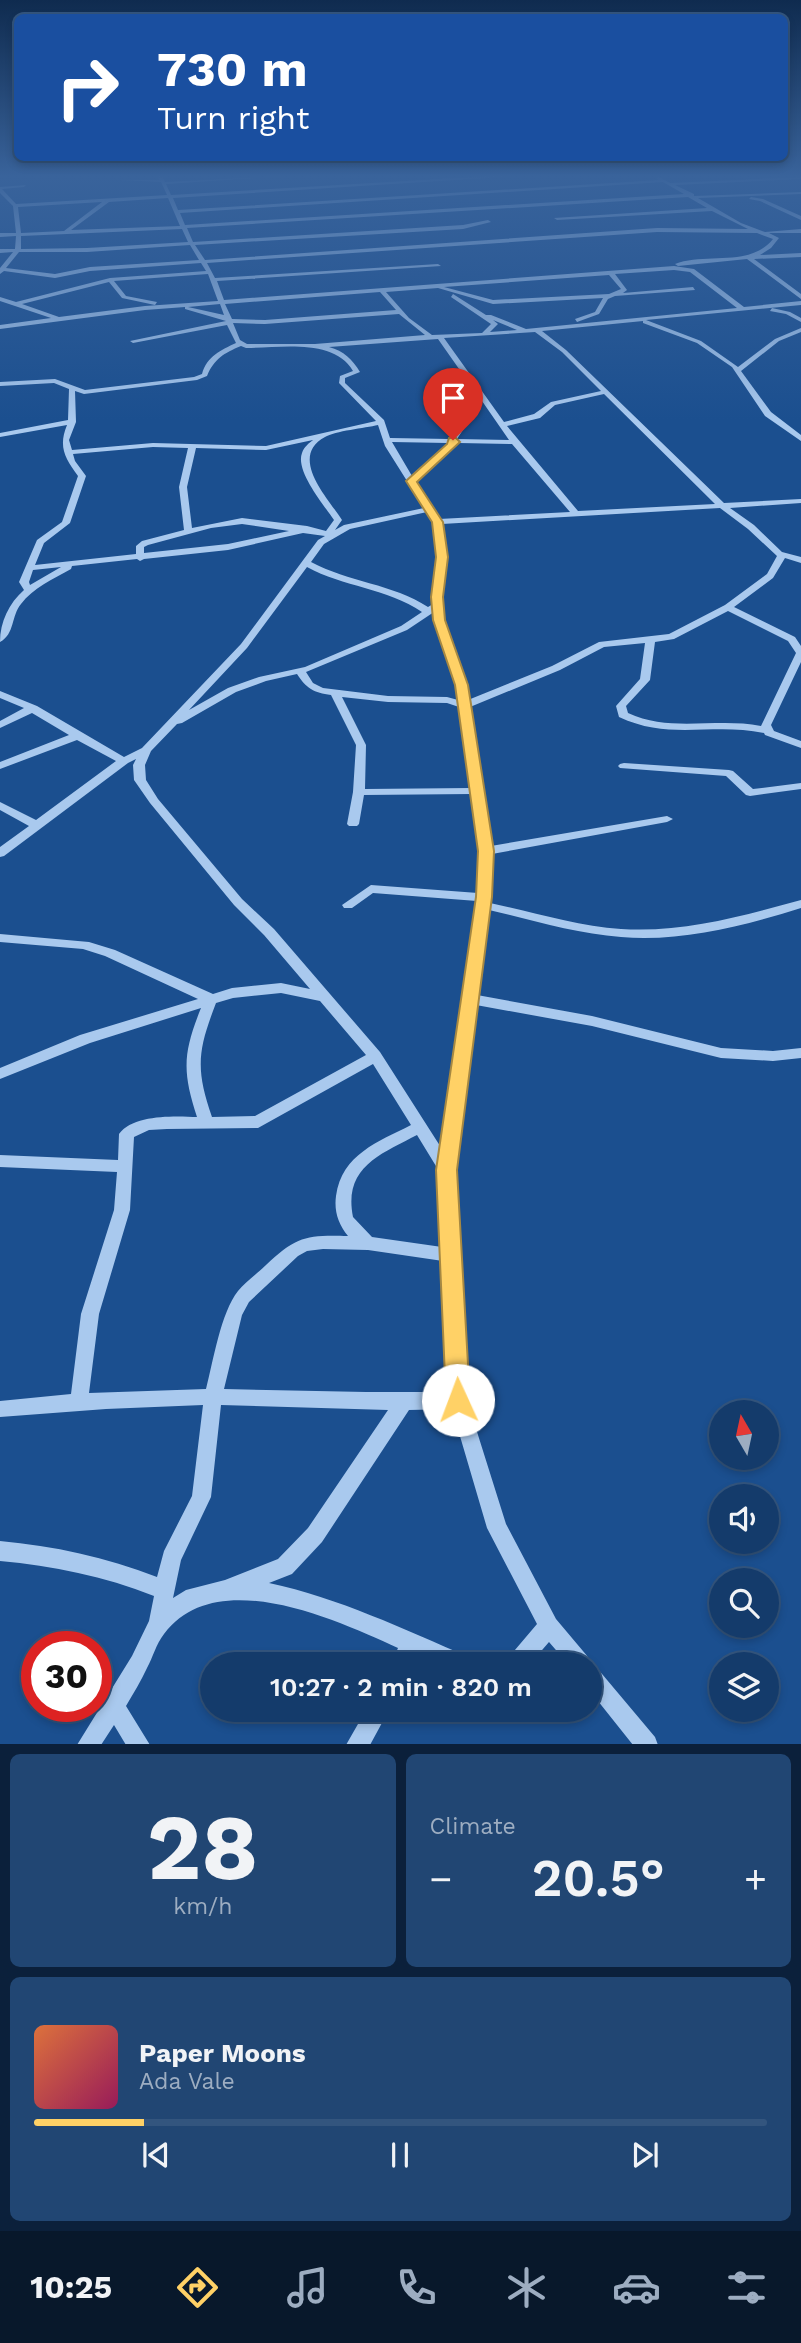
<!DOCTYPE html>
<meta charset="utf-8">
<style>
:root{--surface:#143b6b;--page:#214673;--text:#f1f3f6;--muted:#9dadc1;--line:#33557e;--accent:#ffd166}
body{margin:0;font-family:"Work Sans",sans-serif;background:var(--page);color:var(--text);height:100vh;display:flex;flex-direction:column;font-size:26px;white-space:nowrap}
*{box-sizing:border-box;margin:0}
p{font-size:23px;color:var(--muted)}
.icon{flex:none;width:38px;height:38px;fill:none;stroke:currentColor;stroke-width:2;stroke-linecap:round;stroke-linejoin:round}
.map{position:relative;height:1744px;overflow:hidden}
.details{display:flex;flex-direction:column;gap:10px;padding:10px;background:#0b203b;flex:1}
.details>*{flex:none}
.hud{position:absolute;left:14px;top:14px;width:774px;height:147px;border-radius:10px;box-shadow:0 4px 10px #0003,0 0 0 2px var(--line);background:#1a4fa0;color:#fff;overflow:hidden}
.needle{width:46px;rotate:351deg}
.controls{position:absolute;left:709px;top:1400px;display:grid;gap:14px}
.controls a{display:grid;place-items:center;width:70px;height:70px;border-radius:50%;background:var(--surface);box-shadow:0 4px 10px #0003,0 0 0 2px var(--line);font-size:35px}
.speed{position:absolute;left:21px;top:1631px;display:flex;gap:14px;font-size:35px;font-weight:700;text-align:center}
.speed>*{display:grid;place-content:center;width:91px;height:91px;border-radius:50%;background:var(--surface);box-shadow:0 4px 10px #0003,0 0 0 2px var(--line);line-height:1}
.speed .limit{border:10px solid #d22;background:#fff;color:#111}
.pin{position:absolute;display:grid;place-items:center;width:60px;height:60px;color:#fff;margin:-72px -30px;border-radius:50% 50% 50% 0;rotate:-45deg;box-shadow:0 0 7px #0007}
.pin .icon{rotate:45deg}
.me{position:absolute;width:77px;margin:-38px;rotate:358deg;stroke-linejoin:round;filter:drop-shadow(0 0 5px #0008)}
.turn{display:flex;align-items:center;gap:24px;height:147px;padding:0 28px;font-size:32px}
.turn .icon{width:91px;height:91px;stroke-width:2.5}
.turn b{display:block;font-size:49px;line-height:60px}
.big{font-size:52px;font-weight:600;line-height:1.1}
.details .card{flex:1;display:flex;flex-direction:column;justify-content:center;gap:10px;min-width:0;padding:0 24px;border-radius:10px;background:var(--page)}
.details .dial{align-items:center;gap:0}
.dial b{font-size:91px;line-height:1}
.song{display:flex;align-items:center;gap:21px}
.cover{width:84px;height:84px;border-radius:10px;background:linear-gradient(135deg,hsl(20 70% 55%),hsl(330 70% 35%))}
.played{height:7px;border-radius:4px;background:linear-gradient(90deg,var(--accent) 15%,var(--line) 15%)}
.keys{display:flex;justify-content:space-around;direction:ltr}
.heat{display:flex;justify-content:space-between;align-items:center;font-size:38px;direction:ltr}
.details .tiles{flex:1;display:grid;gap:10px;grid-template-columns:1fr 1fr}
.card:last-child{grid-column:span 2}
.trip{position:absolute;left:200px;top:1652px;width:402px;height:70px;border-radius:35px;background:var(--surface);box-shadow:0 4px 10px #0003,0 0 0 2px var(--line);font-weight:600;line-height:70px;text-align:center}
.tabs{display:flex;height:112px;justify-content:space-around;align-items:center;background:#08182b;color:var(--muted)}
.tabs .icon{width:49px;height:49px}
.tabs .active{color:var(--accent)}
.tabs b{font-size:32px;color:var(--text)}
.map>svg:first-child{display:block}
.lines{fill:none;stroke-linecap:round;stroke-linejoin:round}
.minor{fill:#a9c9ee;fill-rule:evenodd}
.route{fill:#ffd166;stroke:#a68842;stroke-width:2}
</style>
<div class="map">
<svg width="801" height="1745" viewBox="0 0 801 1745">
<rect width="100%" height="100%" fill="#1b4f8f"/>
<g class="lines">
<path class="minor" d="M0,176H7L0,178Z
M158,176H162L165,182L286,176L166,184L171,195L489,176H517L173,198L178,210L659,180L657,178L659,177L670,183L801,177V179L675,185L694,194V196L801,192V194L698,198L741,223L765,232L801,229V233H769L779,238L771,248L760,255L801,253V257L754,259L801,294V299L747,259L678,266L675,264C706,252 750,268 773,239L757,233L657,232L207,263L215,278L438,264L441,266L217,281L224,300L674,266L694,269L744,307L801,301V305L646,320L701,341L738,367L775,339L801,328V332L779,341L741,371L771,412L801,435V441L765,416L732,367L697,343L643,323V321L542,331L566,350L724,503L801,499V503L730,508L754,525L782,552L801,557V563L785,558L773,578L734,607L795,637L801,646V662L771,725L774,731L801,741V748L765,735L764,733C712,722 670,741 619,717L616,706L640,679L645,643L604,647L560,670L470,707L491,846L667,816L673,819L667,822L492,854L490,903C533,912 577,926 621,929C683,933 742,916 801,900V908C743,926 682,942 621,937C576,934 532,920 489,910L477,995L592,1016L721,1048L773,1051L801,1048V1058L773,1061L721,1058L592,1026L476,1005L455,1170L467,1400L506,1524L556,1619L588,1657L591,1665L597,1668L655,1737L658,1745H633L590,1691V1664H568L549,1642L530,1664H506L509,1657L537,1624L487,1528L452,1409L409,1410L322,1542L292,1574L269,1583C339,1598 403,1629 469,1657L472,1664H437L417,1656L412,1664H391L398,1648C336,1620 216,1564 164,1634C156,1644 153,1657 147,1668C141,1681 133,1694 126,1706L150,1745H126L114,1725L101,1745H77L132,1656L149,1621L154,1596C104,1576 53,1566 0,1561V1541C54,1546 106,1557 157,1577L164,1551L192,1496L203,1405L106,1409L0,1417V1401L71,1394L81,1314L114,1210L117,1172L0,1167V1155L118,1160L119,1134C133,1114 176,1116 197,1117C182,1071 183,1053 201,1008L90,1043L0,1079V1068L80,1035L198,999L105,956L83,949L0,942V934L89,942L115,950L213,994L232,988L281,983L310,989L264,935L234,905L150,803L134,780L133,765L136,759L128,763L4,856L0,857V847L29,826L0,810V802L36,820L116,761L77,740L0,769V762L69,735L32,713L0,728V721L24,708L0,698V691L37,706L124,757L142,748L241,644L318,540L325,536L303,533L228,550L144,559L140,561L137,559L72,566L71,569C53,579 33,588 21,604C11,616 15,634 0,642C0,622 9,603 24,590L19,582L37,540L62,522L78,476C65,458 58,447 67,425L0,437V433L68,420L69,389L54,383L0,386V382L55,379L85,390L194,377L202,374C207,356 221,350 236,343L227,325L133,343L130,341L226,321L185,309V307L145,310L0,329V325L51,318L0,301V297L16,302L110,278L206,271L201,263L90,271L55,278L4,271L0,274V268L13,252L0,253V249H15L16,236L0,237V233H16L13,206L0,193V187L26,185L24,187L2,189L16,204L167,195L161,182L120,180H159ZM663,182L684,194L185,225L180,213ZM688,197L707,208L554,218L557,220L712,211L748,229L657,228L205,260L195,245L463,229L491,222L488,220L463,225L193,242L187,228ZM168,198L180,226L71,230L109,202ZM102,202L64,231L21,233L18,207ZM182,229L188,242L87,248L21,249V236ZM190,245L199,260L90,267L55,274L6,268L19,252H87ZM674,270L690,272L737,308L526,329L491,315H486L453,294L451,297L491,324L482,333L432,335L409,318L386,292L438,288L493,304L603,298L595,312L575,319L577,322L599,314L608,299L615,296L695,290L693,287L623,293L627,290L615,274ZM208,274L218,301L145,306L59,317L22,304L109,282L122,298L155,305L157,302L126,296L114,281ZM609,275L621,289L609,294L493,300L444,287ZM380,292L396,310L265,320L232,319L225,304ZM220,304L224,315L188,307ZM399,314L425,335L315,344H247L240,340L233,323L265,324ZM493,320L517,330L490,332L498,324ZM535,332L562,352L601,391L551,402L534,414L504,422L444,338ZM438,339L478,396L449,439L390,438L384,420L345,383V378L360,372C352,359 344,351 329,347ZM241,346L246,348C280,348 334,338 353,371L340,376L339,383L376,421L266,446L153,443L72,450L69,440L76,422L75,391L84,394L197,380L207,376C214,359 224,353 241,346ZM604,394L715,504L578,511L507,426L540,418L555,405ZM482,401L509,440L457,439ZM378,425L385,446L424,508L344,525L335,530L342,520C328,498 288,457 325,437C335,431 365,428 378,425ZM313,440C309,443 304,447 302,453C295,471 324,505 334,520L326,531L307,526L242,518L192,528L187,487L196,448L266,450ZM392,442L448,443L449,444L412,476ZM459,443L512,444L570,512L439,519L415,481ZM153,447L188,448L179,487L184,530L142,541L136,546V554L35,565L44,543L70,523L86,476L75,461L73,454ZM720,508L748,529L777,556L767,574L725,605L669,634L599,642L552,666L468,700L466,685L444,620L442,597L446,557L442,524ZM427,512C446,543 430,572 433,604L428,607C393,584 348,582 311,562L324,544L350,529ZM242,524L289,531L228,544L144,553V547L148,545L211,528ZM61,567L30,585L29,582L33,570ZM307,567C343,587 387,588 422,612L401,626L305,667L259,677L228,688L189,710L247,648ZM728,611L788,641L796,653L761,726C716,717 671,733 628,713L626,706L650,680L655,642L674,639ZM434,612V620L456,685L458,700L447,697L388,696L323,688L313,683L306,672L407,630ZM297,674C306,688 314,693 331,695L356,745L353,792L347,824L349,826H357L359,824L364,795L472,794L480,851L478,893L371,885L342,905L344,908H352L373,893L477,901L442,1149L380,1052L274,929L242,899L158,799L146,780L145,765L151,751L177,724L182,723L236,692L266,681ZM342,697L388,702L447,703L459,707L471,788L365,789L366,745ZM281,993L320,1001L366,1055L255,1116L212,1117C195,1068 198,1050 216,1003L233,998ZM373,1064L411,1125C378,1142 342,1154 336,1196C334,1211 338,1224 348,1236C306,1235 297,1236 266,1265C257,1274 245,1282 238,1291C221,1312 213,1362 206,1389L89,1393L99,1314L130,1210L134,1137L149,1130L167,1129L258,1128ZM417,1135L439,1171L442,1247L372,1237L353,1217C343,1167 381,1154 417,1135ZM323,1249L368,1250L443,1261L449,1392H366L224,1389L242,1315L249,1302L298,1256L307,1251ZM221,1405L388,1410L308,1528L278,1559L225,1580L186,1590L173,1598L181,1560L211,1497Z
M751,197L763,199L801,216V220L760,201L749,199Z
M772,308L790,312L801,318V322L786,314L770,311Z
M624,763L729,770L733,771L753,789L801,783V789L750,796L746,795L726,776L620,768L618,766L620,764Z
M366,1710H389L370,1745H346Z"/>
</g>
<linearGradient id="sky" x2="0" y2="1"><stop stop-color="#0f2b4f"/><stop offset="0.42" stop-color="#39639b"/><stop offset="1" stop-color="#39639b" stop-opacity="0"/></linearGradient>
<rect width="801" height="420" fill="url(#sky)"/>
<path class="route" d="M449,438H456L460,442L417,482L443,522L448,557L443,597L445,620L468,685L494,851L492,897L457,1170L470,1400L466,1407L458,1411L450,1407L446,1400L436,1170L476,897L478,851L455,685L433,620L431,597L436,557L432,522L406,481L447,444Z"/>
</svg>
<div class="controls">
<a><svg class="needle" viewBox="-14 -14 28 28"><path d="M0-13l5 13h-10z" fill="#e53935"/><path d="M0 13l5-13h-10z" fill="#9dadc1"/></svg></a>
<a><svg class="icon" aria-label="sound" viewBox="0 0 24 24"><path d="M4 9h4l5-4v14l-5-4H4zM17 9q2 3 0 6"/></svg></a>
<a><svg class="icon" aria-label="search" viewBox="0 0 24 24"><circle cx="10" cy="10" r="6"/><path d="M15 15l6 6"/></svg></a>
<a><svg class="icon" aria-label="layers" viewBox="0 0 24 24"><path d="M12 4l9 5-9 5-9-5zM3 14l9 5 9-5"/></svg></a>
</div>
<div class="speed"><div class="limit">30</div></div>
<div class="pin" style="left:453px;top:440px;background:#d93025"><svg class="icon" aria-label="arrive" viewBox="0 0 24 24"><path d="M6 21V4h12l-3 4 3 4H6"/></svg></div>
<svg class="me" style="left:458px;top:1400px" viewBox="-20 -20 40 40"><circle r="19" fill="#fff"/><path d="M0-13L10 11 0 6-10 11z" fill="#ffd166"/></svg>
<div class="trip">10:27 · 2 min · 820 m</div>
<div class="hud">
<div class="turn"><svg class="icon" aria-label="right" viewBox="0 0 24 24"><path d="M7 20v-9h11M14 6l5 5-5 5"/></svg><div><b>730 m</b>Turn right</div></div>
</div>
</div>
<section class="details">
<div class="tiles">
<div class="card dial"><b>28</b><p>km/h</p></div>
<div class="card"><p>Climate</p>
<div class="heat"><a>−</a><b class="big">20.5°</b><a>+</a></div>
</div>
<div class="card">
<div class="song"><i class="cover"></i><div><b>Paper Moons</b><p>Ada Vale</p></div></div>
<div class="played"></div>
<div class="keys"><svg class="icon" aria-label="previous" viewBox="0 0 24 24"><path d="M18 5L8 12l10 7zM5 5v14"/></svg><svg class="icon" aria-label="pause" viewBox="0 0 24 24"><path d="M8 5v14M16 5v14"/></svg><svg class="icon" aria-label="next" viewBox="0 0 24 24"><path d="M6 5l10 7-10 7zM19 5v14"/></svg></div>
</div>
</div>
</section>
<nav class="tabs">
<b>10:25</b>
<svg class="icon active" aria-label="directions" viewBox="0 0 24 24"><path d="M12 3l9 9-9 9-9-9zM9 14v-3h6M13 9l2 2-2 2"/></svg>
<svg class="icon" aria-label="music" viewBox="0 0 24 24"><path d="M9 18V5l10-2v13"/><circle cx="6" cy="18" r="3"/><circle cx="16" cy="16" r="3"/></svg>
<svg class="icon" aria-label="phone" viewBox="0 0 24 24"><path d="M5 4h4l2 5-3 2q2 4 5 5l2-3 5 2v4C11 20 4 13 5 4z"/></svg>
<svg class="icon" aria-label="climate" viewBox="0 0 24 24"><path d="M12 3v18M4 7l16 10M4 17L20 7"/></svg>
<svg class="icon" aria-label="car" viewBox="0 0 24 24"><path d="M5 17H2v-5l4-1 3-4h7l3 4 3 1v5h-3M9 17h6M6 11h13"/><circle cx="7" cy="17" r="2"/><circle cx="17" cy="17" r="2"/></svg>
<svg class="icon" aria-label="filters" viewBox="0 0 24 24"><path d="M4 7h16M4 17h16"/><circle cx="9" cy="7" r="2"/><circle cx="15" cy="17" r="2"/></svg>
</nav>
